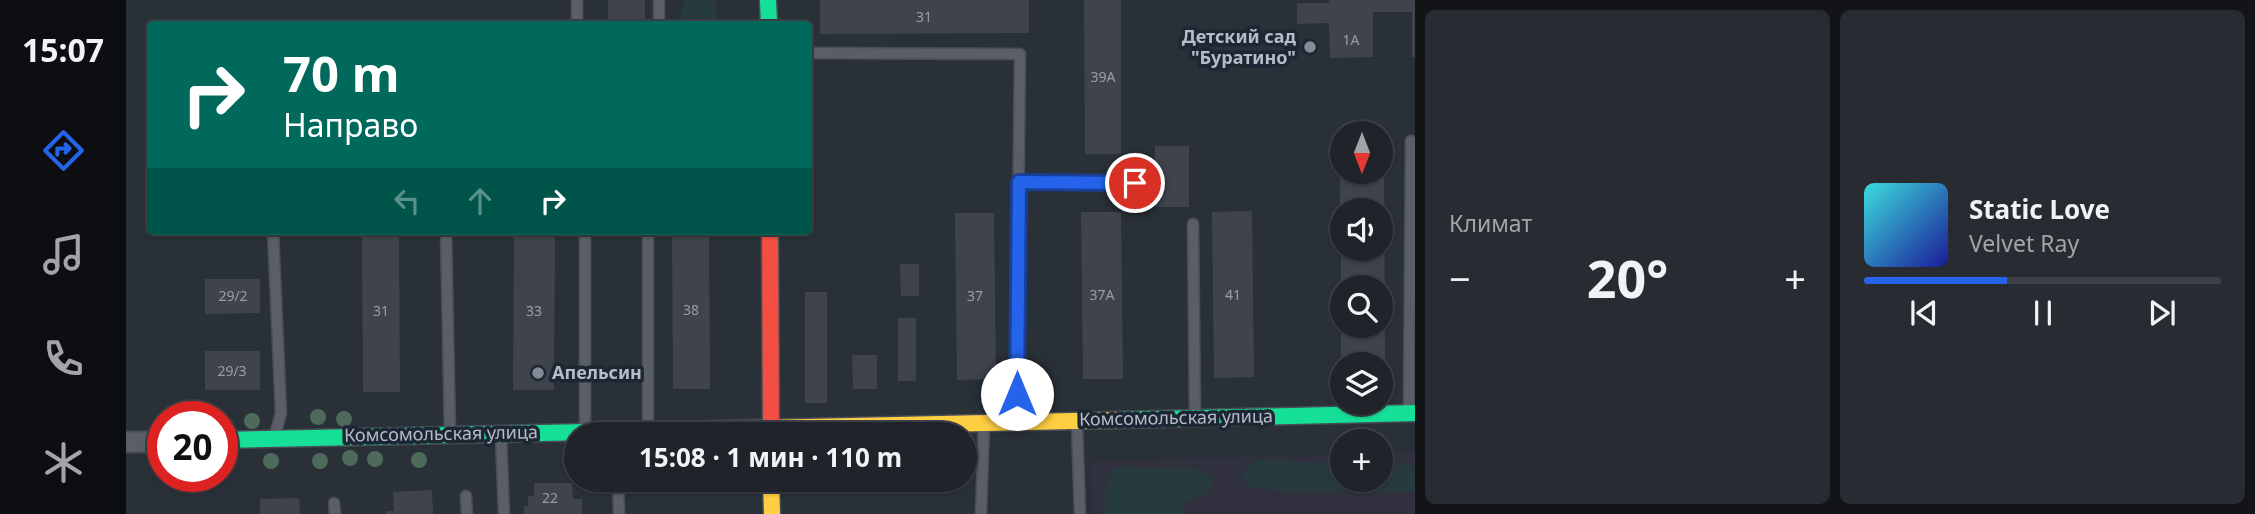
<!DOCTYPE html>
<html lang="ru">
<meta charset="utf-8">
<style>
:root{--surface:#20242a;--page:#282c32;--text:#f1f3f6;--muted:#a2a4a8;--line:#3d4147;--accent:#2563eb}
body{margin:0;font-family:"Noto Sans",sans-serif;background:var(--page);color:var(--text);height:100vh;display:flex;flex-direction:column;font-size:26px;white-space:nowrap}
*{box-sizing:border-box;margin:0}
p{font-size:23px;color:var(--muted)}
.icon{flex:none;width:38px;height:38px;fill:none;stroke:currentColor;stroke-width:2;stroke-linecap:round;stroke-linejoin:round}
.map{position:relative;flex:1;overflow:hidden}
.panel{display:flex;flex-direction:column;gap:10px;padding:10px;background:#121417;width:840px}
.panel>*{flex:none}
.top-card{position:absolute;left:21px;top:21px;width:665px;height:214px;border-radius:7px;box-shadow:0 2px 5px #0004,0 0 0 2px var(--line);background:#00695c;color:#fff;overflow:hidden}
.needle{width:46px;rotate:180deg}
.fabs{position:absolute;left:1204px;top:121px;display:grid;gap:14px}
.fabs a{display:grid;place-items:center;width:63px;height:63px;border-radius:50%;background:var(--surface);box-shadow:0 2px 5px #0004,0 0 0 2px var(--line);font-size:35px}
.speed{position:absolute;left:21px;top:401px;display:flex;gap:14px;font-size:35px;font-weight:700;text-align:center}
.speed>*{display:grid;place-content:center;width:91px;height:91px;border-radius:50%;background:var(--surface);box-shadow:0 2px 5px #0004,0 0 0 2px var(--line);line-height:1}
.speed .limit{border:10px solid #d22;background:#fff;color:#111}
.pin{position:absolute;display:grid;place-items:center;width:60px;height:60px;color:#fff;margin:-30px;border:4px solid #fff;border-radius:50%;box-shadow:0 2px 7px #0007}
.me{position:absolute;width:77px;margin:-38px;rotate:0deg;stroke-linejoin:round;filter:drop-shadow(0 0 5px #0008)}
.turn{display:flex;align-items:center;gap:24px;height:147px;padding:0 21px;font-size:32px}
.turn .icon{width:91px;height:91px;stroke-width:2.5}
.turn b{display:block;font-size:49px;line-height:60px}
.lanes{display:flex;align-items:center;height:66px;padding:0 21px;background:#0003;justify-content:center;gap:35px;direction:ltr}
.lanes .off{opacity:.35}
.big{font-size:52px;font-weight:700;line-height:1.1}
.panel .tile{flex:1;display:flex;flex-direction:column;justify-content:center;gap:10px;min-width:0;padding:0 24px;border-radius:10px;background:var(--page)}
.song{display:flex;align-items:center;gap:21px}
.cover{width:84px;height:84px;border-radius:10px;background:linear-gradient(135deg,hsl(180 70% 55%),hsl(240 70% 35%))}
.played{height:7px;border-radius:4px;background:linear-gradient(90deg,var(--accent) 40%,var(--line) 40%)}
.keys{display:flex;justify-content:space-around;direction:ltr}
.heat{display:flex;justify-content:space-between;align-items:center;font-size:38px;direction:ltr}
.panel .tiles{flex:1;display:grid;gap:10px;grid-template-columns:repeat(2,1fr)}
.trip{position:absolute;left:438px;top:422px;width:413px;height:70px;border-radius:35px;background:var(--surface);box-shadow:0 2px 5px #0004,0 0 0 2px var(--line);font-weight:700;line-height:70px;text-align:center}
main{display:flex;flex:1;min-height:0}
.menu{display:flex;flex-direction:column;width:126px;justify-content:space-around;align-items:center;background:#0d0e11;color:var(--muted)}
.menu .icon{width:49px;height:49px}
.menu .on{color:var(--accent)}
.menu b{font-size:32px;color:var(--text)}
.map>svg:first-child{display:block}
.medical{fill:#31303e}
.green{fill:#273a3e}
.building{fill:#3f444c}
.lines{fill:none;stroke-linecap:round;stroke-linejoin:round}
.lane-casing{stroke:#484c55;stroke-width:13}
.street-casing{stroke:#484c55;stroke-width:23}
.fast-casing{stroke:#484c55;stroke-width:19}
.slow-casing{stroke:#484c55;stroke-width:19}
.jam-casing{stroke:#484c55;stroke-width:19}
.lane{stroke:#5a5e66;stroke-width:10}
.street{stroke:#5a5e66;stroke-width:19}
.fast{stroke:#16e098;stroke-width:16}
.slow{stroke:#ffcf43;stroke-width:16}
.jam{stroke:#f24e42;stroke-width:16}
.tree{fill:#4e6a5a}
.route-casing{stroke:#184099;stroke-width:18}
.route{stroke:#2563eb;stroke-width:12}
.poi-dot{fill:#848b96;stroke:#1d2633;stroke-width:2.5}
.labels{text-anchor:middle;stroke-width:7;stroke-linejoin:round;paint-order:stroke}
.number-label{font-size:14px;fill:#979eaa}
.poi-label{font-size:18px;font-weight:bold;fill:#b4bcc9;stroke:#1d2633;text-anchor:end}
.street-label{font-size:18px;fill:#b4bcc9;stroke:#1d2633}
</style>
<main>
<nav class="menu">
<b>15:07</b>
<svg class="icon on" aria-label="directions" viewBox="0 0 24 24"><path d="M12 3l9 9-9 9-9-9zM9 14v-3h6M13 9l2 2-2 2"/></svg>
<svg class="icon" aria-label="music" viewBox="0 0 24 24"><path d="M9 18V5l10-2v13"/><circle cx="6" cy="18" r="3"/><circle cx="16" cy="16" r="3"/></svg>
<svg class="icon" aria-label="phone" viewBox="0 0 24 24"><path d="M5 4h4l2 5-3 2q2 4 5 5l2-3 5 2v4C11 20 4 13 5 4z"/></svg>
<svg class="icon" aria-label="climate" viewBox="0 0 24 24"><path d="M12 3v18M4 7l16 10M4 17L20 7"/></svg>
</nav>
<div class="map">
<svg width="1289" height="514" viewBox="0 0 1289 514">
<rect width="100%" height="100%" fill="#2a3038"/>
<path class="medical" d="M1289,453V514H966L965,461L1216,455V480H1255V454Z"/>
<path class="green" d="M559,0H590L591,24H557L555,11Z
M1255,458L1289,466V492L1153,491L1123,487L1114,474L1134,459L1216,464V480H1255Z
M990,467L1072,469L1085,476V486L1078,495L1057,503V514H979V484Z"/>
<path class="building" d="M482,0H519V24H482Z
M694,0H903V33L694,34Z
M958,0H995V154H959Z
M1203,0H1289V57H1286V12H1247V57L1204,58L1203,23L1171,24V3H1203Z
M1255,144H1258L1259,372H1255V364H1215V326H1255V287H1215V248H1255V210H1214V172H1255Z
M1029,146H1063V207H1029Z
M1126,211L1128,377L1088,378L1086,212Z
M955,212H995L997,379H957Z
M829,213H868L870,379L831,380Z
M236,231H273L274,392H237Z
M388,231H429L428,390H387Z
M546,231H583L584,389H547Z
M774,264H793V296H775Z
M79,279H134V313L79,314Z
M679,292H701V403H679Z
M772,318H790V381H772Z
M79,351H134V390H79Z
M726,355H751V389H727Z
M408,483H446L447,499H456V514H398V506H402V496H408Z
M306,490L307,514H260V511H268L267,492Z
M173,498L174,514H134V499Z"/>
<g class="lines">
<defs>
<path id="lane" d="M451,0V24
M533,0V24
M682,53L894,54L890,420
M893,182L1009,183
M1067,224L1069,417
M147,231L155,413L149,435
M320,231L324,434
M459,231V430
M1283,410L1285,141
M951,424L954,514
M522,429V231
M375,437L378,514
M492,480L493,514
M340,496L341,514
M208,503L209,514
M855,514L858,424"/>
<path id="street" d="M0,442H37"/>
<path id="fast" d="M642,0L643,24
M992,420L1289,413
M96,440L504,431"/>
<path id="slow" d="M504,431L992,420
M645,480L646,514"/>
<path id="jam" d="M644,231L645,434"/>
</defs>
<use href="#lane" class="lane-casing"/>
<use href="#street" class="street-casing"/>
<use href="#fast" class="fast-casing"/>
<use href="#slow" class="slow-casing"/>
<use href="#jam" class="jam-casing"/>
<use href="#lane" class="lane"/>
<use href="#street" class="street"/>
<use href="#fast" class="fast"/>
<use href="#slow" class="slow"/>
<use href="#jam" class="jam"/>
</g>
<g class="tree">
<circle cx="192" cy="417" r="8"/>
<circle cx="218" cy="419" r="8"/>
<circle cx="126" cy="421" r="8"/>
<circle cx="224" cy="458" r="8"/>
<circle cx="249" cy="459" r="8"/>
<circle cx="293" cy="460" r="8"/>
<circle cx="145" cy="461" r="8"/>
<circle cx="194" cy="461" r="8"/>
</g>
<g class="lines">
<defs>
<path id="route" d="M891,394L893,182L1009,183"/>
</defs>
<use href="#route" class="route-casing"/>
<use href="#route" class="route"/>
</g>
<g class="poi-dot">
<circle cx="1184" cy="47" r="7"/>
<circle cx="412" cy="373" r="7"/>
</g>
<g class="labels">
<g class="number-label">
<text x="798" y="22">31</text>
<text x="1225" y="45">1А</text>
<text x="977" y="82">39А</text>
<text x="976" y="300">37А</text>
<text x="1107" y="300">41</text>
<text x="107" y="301">29/2</text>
<text x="849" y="301">37</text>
<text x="565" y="315">38</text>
<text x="255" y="316">31</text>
<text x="408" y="316">33</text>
<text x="106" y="376">29/3</text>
<text x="424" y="503">22</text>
</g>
<g class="poi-label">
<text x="1170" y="43">Детский сад<tspan x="1170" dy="21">"Буратино"</tspan></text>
<text x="426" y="379" text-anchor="start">Апельсин</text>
</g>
<g class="street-label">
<text transform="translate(1050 418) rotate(-1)" y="6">Комсомольская улица</text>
<text transform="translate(315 434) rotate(-1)" y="6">Комсомольская улица</text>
</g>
</g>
</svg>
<div class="fabs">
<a><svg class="needle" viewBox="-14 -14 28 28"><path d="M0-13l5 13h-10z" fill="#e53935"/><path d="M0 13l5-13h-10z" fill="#a2a4a8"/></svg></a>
<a><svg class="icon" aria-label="sound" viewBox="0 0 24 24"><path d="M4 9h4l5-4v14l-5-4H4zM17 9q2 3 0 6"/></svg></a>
<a><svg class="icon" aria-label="search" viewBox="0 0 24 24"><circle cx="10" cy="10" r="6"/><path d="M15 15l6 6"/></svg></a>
<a><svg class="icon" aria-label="layers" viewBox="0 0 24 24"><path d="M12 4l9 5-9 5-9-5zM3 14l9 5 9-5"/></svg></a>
<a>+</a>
</div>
<div class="speed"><div class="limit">20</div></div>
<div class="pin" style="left:1009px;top:183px;background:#d93025"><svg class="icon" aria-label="arrive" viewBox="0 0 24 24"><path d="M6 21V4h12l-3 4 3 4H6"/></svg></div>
<svg class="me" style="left:891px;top:394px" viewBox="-20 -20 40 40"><circle r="19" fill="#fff"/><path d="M0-13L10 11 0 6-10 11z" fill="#2563eb"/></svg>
<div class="trip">15:08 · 1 мин · 110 m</div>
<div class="top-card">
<div class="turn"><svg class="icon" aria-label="right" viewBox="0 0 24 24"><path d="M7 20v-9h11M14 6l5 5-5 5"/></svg><div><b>70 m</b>Направо</div></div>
<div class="lanes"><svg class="icon off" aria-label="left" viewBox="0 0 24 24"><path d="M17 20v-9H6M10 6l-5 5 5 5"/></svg><svg class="icon off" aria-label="ahead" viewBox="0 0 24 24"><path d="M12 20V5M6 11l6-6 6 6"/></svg><svg class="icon" aria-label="right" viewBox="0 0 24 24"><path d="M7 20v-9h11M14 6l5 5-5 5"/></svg></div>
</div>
</div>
<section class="panel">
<div class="tiles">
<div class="tile"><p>Климат</p>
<div class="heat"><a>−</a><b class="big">20°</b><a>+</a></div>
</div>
<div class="tile">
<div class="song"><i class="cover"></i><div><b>Static Love</b><p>Velvet Ray</p></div></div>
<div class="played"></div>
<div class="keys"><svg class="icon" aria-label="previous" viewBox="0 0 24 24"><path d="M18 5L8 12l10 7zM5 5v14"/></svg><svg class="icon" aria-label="pause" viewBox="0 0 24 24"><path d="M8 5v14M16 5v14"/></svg><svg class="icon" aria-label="next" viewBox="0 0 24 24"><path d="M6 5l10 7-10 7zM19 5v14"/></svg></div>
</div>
</div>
</section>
</main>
